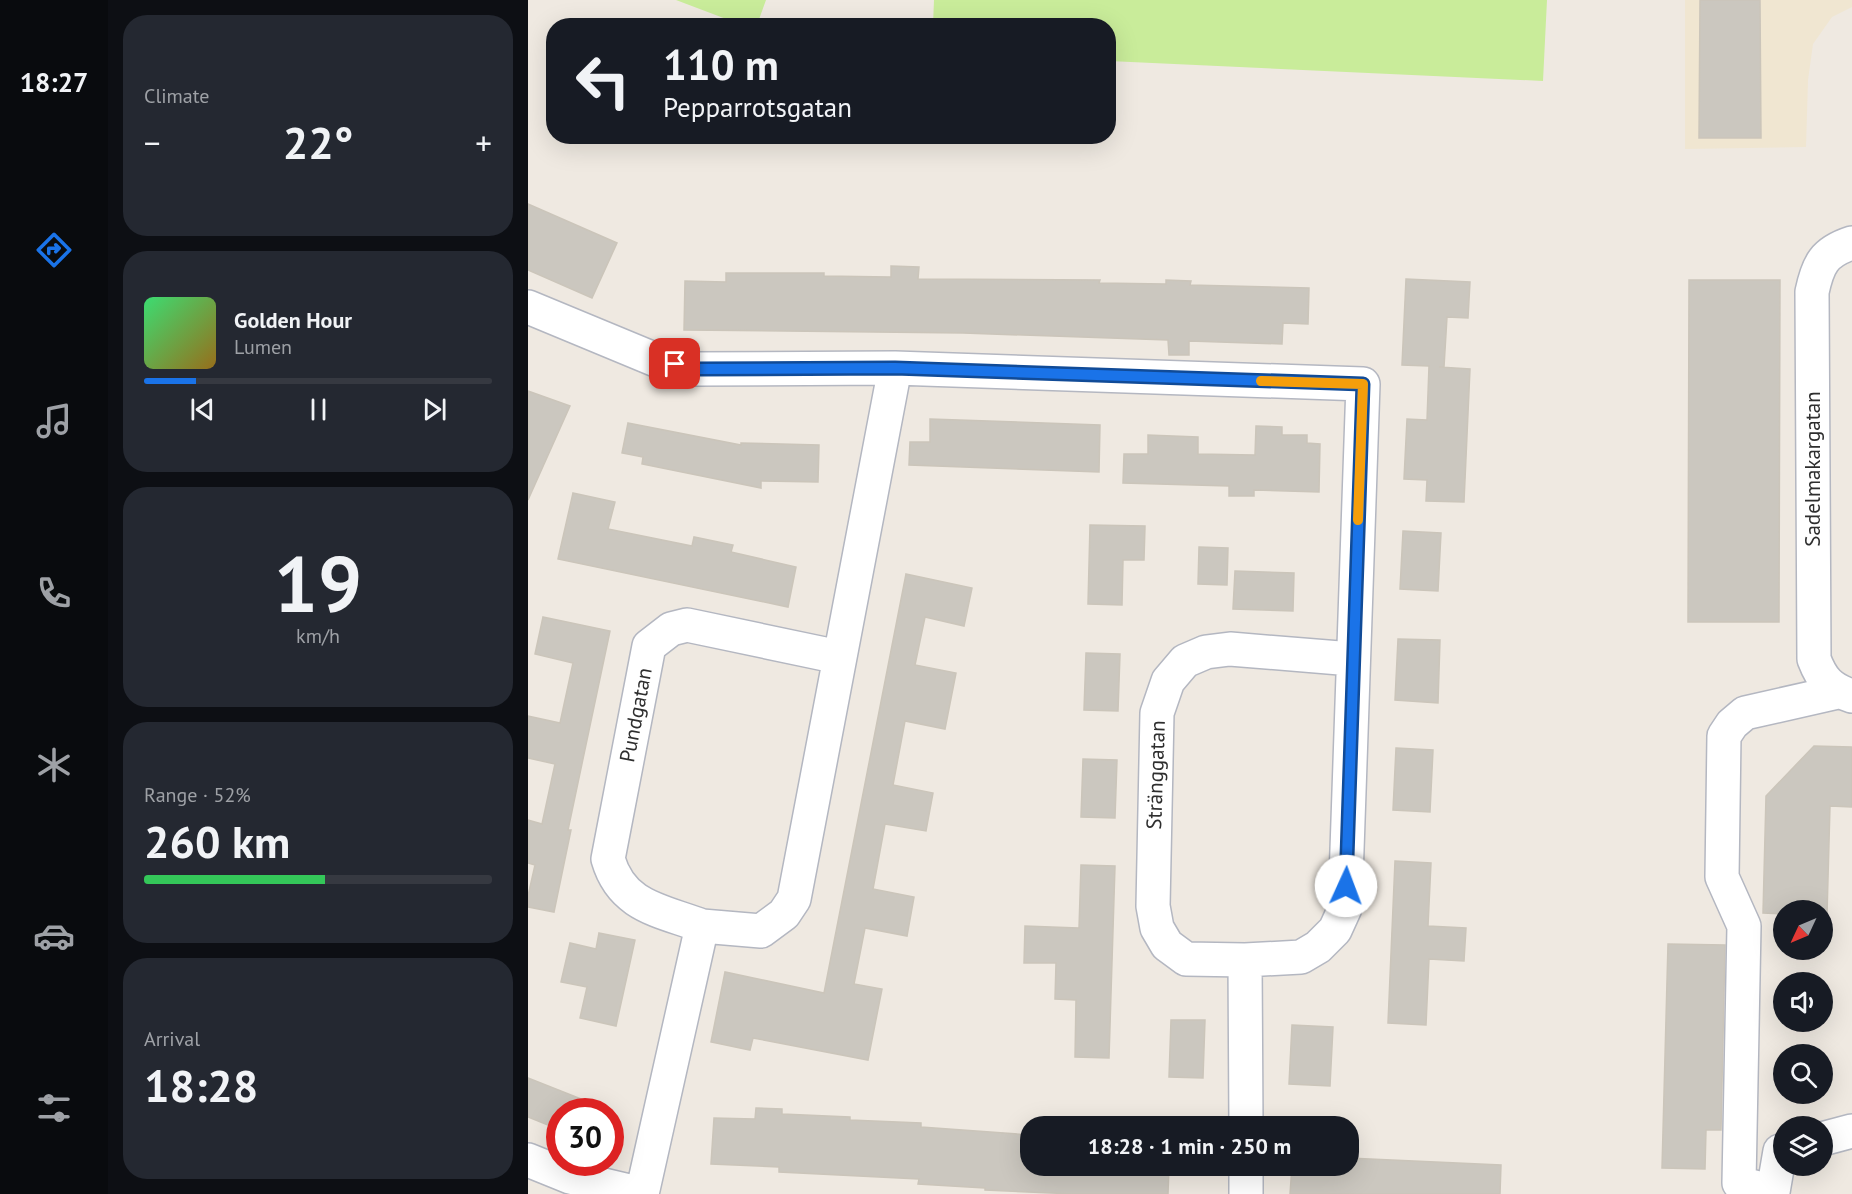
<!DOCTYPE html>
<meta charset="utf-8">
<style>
:root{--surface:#171b24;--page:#242831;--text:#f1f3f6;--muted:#9ea1a6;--line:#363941;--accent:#1a73e8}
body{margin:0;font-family:"PT Sans",sans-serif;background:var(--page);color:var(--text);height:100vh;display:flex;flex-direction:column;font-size:22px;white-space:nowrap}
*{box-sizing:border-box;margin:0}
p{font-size:20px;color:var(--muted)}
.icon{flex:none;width:33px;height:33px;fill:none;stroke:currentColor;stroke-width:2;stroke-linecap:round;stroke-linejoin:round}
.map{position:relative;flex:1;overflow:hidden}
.sheet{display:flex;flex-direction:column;gap:15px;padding:15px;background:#0d0f14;width:420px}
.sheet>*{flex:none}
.guide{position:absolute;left:18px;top:18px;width:570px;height:126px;border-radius:24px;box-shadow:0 6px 24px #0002;background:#171b24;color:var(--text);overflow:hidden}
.needle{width:39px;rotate:226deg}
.controls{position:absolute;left:1245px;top:900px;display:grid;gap:12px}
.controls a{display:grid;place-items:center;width:60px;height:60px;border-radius:50%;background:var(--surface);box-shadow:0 6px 24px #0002;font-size:30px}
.speed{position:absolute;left:18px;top:1098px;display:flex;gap:12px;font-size:30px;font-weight:700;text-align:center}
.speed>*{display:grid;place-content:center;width:78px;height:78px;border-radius:50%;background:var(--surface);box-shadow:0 6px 24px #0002;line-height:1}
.speed .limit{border:9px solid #d22;background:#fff;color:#111}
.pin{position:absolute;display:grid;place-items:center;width:51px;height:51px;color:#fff;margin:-26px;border-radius:12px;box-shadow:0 3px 9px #0006}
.me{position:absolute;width:66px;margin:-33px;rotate:2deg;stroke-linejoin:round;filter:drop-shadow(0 0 4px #0008)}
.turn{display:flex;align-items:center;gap:21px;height:126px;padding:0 18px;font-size:27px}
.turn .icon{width:78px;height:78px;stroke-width:2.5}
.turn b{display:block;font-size:42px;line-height:51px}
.big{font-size:45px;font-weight:600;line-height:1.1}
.sheet .tile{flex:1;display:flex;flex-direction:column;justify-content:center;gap:9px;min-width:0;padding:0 21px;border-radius:24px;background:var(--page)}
.sheet .dial{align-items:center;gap:0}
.dial b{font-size:78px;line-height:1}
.song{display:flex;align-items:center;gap:18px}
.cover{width:72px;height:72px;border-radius:9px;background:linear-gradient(135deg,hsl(140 70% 55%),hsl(40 70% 35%))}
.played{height:6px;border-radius:3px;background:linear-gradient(90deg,var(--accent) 15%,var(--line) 15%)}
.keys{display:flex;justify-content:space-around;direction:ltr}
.heat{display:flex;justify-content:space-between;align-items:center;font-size:33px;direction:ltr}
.charge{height:9px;border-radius:4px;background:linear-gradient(90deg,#34c759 52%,var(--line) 0)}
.trip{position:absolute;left:492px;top:1116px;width:339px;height:60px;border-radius:24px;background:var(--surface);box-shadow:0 6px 24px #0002;font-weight:600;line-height:60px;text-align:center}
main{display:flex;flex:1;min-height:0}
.menu{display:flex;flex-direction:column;width:108px;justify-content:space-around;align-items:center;background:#090b0e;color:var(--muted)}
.menu .icon{width:42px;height:42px}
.menu .selected{color:var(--accent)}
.menu b{font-size:27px;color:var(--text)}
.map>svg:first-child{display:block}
.education{fill:#f0e6d1}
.pitch{fill:#c9ec9a}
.building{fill:#cbc7bf;stroke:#cbc5ba;stroke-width:1.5}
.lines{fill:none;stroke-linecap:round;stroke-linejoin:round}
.minor-casing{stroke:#b4b7c1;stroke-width:36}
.minor{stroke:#fff;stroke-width:33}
.route-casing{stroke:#114b97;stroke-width:15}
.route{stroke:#1a73e8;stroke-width:10}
.slow{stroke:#f59e0b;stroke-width:10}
.labels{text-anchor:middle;stroke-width:5;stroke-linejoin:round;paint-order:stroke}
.street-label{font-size:21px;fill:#2e2e2e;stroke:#fff}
</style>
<main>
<nav class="menu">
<b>18:27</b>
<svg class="icon selected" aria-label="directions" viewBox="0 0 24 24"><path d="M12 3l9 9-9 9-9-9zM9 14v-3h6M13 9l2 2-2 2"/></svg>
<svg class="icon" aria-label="music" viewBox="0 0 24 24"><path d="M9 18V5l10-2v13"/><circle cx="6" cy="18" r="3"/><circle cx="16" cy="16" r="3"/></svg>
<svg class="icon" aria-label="phone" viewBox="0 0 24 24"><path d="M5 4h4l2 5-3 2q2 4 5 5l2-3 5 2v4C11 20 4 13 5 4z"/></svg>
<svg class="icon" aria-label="climate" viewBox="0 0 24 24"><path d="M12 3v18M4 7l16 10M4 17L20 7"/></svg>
<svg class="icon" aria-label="car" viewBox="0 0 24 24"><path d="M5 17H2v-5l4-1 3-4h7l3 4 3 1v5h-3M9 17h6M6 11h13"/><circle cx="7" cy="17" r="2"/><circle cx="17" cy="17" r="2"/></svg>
<svg class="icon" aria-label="filters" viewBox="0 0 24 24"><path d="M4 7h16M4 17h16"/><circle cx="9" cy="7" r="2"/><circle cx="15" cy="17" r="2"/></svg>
</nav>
<section class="sheet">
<div class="tile"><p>Climate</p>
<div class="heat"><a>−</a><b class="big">22°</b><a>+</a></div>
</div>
<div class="tile">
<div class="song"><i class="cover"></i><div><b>Golden Hour</b><p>Lumen</p></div></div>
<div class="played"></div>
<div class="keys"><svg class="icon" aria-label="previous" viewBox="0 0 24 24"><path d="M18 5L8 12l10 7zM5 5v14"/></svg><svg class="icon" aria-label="pause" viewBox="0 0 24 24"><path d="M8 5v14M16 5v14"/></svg><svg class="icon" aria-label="next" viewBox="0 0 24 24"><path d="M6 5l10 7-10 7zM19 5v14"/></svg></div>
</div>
<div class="tile dial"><b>19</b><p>km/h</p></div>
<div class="tile"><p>Range · 52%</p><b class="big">260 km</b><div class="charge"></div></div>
<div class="tile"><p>Arrival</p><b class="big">18:28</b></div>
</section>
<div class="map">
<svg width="1324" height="1194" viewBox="0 0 1324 1194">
<rect width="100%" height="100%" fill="#efe9e1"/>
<path class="education" d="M1157,0H1324V7L1304,17L1285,44L1280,80L1278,147L1157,149Z"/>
<path class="pitch" d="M148,0H238L229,25H214Z
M406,0H1019L1015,81L581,61L580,26L405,25Z"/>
<path class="building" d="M1172,0H1232L1233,138H1171Z
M0,204L89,243L64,298L0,270Z
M363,266L391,267L390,279L572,280L571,283L638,284V280L663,281L662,285L781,288L780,324L755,323L754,344L661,341V355H641L640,340L435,333L156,330L157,281L198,282V273H296V276L363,277Z
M878,279L942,282L940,318L919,317L916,367H911L942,369L936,502L898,501L899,480L876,479L879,419L899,420L901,366L874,365Z
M1161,280H1252L1251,622H1160Z
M0,391L42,406L0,500Z
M402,419L572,425L571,472L381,465L382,442H402Z
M100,423L213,445V443L291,445L290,482L233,481V488L114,464L115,457L94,453Z
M728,426L754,427V435H779V443L792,444L791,492L726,490V496H701V486L595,483L596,454H620V435L670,437V454L727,455Z
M45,493L87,502L80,529L164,546L166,537L205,545L203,552L268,567L260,607L30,559Z
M562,525L617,526L616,560H595L594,605L560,604Z
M875,531L913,533L910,591L872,589Z
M671,547L700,548L699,585L670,584Z
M707,571L766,573L765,611L705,609Z
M378,574L444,588L436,626L397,617L387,665L428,673L417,729L377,721L365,785L405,793L398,831L357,824L345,889L386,897L379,936L337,928L326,984L354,989L340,1060L225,1038L222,1050L183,1042L197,972L296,993Z
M15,617L82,631L40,830H43L26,912L0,907V896L7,865L0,863V820L14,824L27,764L0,758V716L32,723L45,663L7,654Z
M870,639L912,640L910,703L867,700Z
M558,653L592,654L590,711L556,710Z
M1286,746L1324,747V807L1302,806L1299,915H1294V910H1256V914L1235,913L1238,796Z
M868,748L905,750L902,812L865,810Z
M555,759L589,760L587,818L553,817Z
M867,861L903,863L900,926L938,928L936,961L901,959L898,1025L860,1023Z
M553,865L587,866L581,1058L547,1057L548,1000L527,999L528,963H496L497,926L551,928Z
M71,933L107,940L88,1026L52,1018L59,987L33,982L42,943L68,949Z
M1140,944L1197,945L1193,1130H1178L1177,1169L1134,1168Z
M643,1020H677L675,1078L641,1077Z
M764,1025L805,1027L802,1086L761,1084Z
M0,1078L81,1110V1112H32V1130L0,1117Z
M228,1108L254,1109V1114L322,1117V1120L393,1123V1127L502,1135V1166H641L640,1194H546L457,1190V1188L390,1184L391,1179L251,1172V1167L183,1164L186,1118L227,1119Z
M820,1158L973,1165L972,1194H762L764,1166H820Z"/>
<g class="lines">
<defs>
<path id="minor" d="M1324,243C1296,252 1290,264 1284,292L1286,659C1294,680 1302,689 1324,696
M0,307L128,360L167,369L367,368L835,384L817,908L807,930L790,947L773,957L717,960
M174,926L233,931L256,914L266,899L367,368
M718,1126L717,960L658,959L639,945L629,928L625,906L629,713L640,681L657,661L678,652L702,649L824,659
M1294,1139L1324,1131
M1256,1150L1252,1151L1245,1192L1211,1183L1216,926L1194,877L1196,736L1204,724L1217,713L1310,692
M0,1160L42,1177L114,1194
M718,1166V1194
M114,1194L174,926C132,910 94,907 80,859L121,646L143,629L159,625L311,657"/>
</defs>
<use href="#minor" class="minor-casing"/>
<use href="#minor" class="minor"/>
</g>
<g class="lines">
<defs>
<path id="route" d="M147,364L167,369L367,368L835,384L818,886"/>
</defs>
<use href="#route" class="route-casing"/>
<use href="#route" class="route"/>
<path class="slow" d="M733,381L835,384L830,520"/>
</g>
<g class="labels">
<g class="street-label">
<text transform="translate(1285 469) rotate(-90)" y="7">Sadelmakargatan</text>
<text transform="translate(108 715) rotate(-79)" y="7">Pundgatan</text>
<text transform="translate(628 775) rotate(-88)" y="7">Stränggatan</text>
</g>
</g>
</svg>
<div class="controls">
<a><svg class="needle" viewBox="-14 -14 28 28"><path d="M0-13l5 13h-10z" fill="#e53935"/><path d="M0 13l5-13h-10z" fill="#9ea1a6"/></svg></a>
<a><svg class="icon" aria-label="sound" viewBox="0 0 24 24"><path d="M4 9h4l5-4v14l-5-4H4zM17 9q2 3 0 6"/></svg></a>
<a><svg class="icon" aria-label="search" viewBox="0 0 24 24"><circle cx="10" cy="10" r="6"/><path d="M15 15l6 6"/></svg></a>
<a><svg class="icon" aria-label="layers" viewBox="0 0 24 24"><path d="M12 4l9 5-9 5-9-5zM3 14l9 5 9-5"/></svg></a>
</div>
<div class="speed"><div class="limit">30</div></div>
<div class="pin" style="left:147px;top:364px;background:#d93025"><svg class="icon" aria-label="arrive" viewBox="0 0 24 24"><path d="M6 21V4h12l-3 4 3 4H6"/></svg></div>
<svg class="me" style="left:818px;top:886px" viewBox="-20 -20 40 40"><circle r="19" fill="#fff"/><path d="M0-13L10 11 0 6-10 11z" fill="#1a73e8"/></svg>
<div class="trip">18:28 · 1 min · 250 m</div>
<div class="guide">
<div class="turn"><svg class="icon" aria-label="left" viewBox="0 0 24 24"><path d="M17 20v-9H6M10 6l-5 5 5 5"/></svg><div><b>110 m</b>Pepparrotsgatan</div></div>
</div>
</div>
</main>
